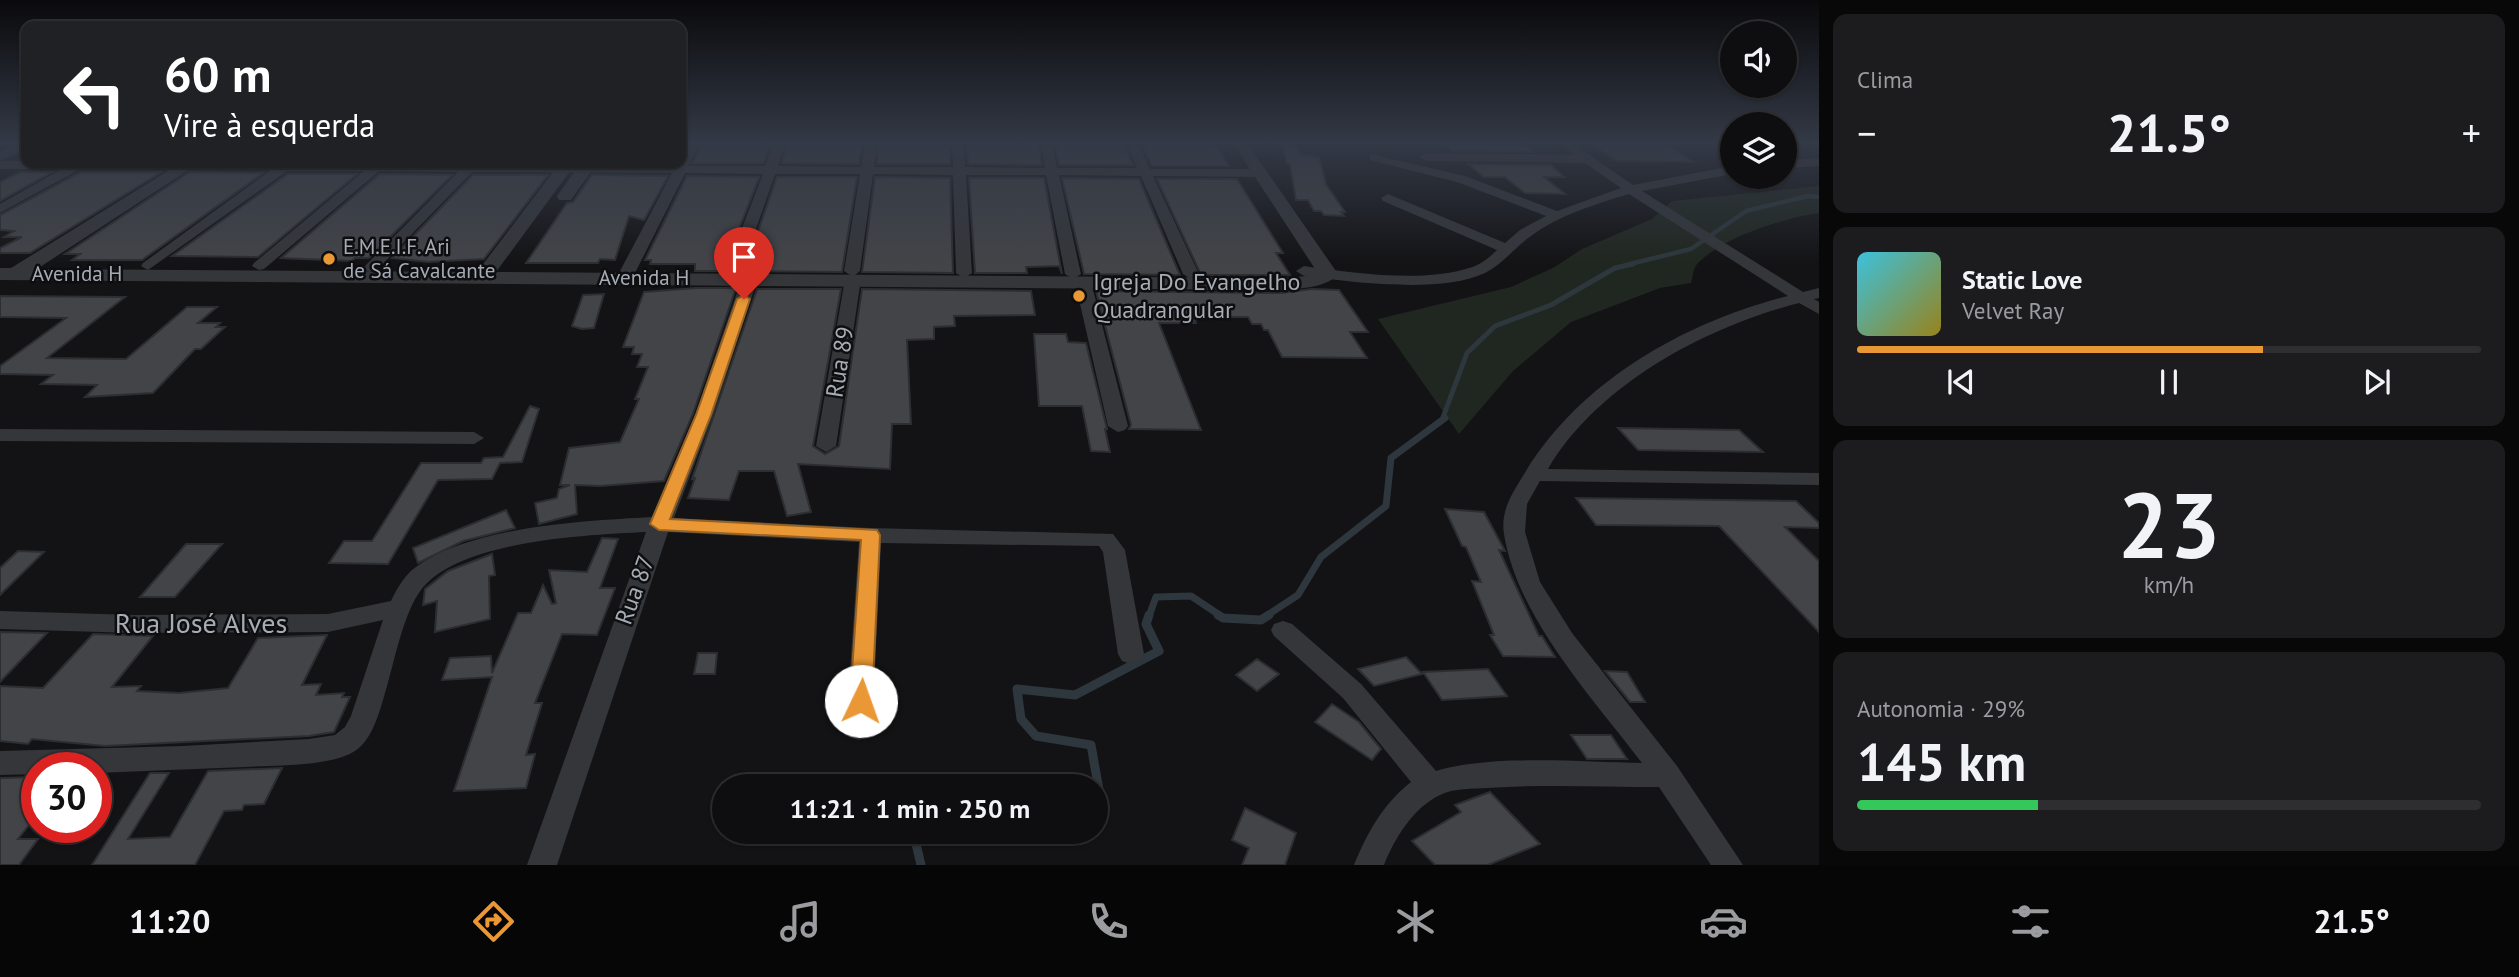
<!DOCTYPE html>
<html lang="pt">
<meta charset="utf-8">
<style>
:root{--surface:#0e0e10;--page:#1c1c1e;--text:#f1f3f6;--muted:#9b9c9f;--line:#2e2e30;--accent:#ea9836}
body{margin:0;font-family:"PT Sans",sans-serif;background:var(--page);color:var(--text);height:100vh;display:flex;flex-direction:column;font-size:26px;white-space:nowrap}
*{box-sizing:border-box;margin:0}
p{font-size:23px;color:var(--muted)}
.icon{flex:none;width:38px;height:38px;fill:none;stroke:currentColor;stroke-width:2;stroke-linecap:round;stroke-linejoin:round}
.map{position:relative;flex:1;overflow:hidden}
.sheet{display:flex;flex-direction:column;gap:14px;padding:14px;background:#080809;width:700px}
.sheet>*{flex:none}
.top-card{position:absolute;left:21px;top:21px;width:665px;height:147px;border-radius:14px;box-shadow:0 2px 5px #0004,0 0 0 2px var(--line);background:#202124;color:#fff;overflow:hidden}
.fabs{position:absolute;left:1720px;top:21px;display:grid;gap:14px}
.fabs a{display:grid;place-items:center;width:77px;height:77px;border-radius:50%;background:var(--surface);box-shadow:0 2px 5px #0004,0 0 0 2px var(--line);font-size:35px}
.speed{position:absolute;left:21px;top:752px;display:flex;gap:14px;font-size:35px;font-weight:700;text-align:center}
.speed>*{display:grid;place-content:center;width:91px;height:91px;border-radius:50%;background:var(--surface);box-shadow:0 2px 5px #0004,0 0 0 2px var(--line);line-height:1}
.speed .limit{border:10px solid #d22;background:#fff;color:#111}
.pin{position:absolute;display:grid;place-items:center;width:60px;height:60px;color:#fff;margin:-72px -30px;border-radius:50% 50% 50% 0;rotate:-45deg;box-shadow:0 0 7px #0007}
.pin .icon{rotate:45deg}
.me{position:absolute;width:77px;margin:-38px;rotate:3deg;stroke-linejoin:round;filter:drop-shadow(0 0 5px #0008)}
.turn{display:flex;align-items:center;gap:24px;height:147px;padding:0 28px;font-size:32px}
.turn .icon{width:91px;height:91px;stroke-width:2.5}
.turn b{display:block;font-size:49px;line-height:60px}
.big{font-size:52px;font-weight:800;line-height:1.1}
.sheet .widget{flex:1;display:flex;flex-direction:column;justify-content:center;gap:10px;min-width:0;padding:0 24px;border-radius:14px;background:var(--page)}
.sheet .dial{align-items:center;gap:0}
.dial b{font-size:91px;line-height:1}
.song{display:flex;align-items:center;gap:21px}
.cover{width:84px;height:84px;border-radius:10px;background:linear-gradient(135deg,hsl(190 70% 55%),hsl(50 70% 35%))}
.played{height:7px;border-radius:4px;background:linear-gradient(90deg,var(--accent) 65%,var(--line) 65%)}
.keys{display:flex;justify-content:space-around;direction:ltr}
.heat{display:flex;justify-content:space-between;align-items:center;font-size:38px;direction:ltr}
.charge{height:10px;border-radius:5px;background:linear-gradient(90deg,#34c759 29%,var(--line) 0)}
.trip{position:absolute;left:712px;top:774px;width:396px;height:70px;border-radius:35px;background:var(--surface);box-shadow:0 2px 5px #0004,0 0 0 2px var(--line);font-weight:800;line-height:70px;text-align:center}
.menu{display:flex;height:112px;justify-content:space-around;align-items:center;background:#060606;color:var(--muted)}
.menu .icon{width:49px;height:49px}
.menu .active{color:var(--accent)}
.menu b{font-size:32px;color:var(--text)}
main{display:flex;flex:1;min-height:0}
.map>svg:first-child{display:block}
.green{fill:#202720}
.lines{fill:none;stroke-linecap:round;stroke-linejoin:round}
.stream-far3{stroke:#2d373d;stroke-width:4.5}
.stream-far2{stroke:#2d373d;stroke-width:5}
.stream-far1{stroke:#2d373d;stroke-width:7}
.stream{stroke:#2d373d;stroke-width:9}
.building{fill:#424448;stroke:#2d2e31;stroke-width:2}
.minor{fill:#34363a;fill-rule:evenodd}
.tertiary{fill:#34363a;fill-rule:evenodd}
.route{fill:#ea9836;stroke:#986323;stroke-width:2}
.poi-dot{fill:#ea9836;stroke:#0e0e10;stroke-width:2.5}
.labels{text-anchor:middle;stroke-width:5;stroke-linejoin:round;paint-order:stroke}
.far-poi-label{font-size:21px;fill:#a5acb5;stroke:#0e0e10;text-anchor:start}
.far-street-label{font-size:21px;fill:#a5acb5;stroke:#0e0e10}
.poi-label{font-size:24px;fill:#a5acb5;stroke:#0e0e10;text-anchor:start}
.street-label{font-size:24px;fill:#a5acb5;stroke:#0e0e10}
.near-street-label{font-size:28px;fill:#a5acb5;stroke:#0e0e10}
</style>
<main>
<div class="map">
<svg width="1819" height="865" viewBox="0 0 1819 865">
<rect width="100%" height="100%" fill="#131315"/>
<path class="green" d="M1819,186V213C1784,218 1723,237 1698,263C1693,268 1693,276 1691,283L1660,288L1571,322L1513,371L1459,434L1378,319L1511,287L1553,268L1582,249L1652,219L1672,201Z"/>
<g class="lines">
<path class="stream-far3" d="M1626,265L1691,249L1746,211L1808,196L1819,197"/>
<path class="stream-far2" d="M1442,420L1467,353L1495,326L1551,305L1615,268L1633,264"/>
<path class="stream-far1" d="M1149,616L1156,597L1191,596L1221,616
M1266,616L1298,595L1321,557L1386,506L1391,458L1445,418"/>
<path class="stream" d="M1218,615L1223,618L1261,620L1269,615
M921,786L928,779L955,786
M1096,793L1099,790L1091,745L1036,736L1021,719L1017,689L1075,695L1159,651L1146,624L1149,615
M913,831L921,865
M996,831L1000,838L1026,841L1040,831"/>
</g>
<path class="building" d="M703,143H771L763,163H692Z
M788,143H862L859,164L782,163Z
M879,143H950V164H877Z
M967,143H1038L1042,165L968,164Z
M1055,143H1123L1133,165H1059Z
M1141,143H1214L1229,166H1152Z
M1282,143H1293L1302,155L1319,157L1326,184L1345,212H1341L1344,216L1324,215L1321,211H1314L1308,200H1296L1290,164H1287Z
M1443,143H1522L1534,152L1452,151Z
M1590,143H1663L1694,162L1617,161Z
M1468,164L1551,165L1564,177H1544L1565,194L1525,193L1505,177H1484Z
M20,172H52L0,201V182Z
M81,172H161L30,253H0V248L22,237H4L14,231L0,230V215Z
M190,172L263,173L142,260H72L80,254H65Z
M288,174H357L258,257L172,256Z
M380,174L452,175L369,258H355L352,261L281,258Z
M473,175H548L484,259L428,262L392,258Z
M592,175L668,176L644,220L629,216L615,260L600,259L598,263H526L567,203L573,202Z
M687,176L759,177L723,271H695V264H650L651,260H645Z
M777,177H857L842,272L744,271Z
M875,177L950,178L953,273L862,272Z
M969,178H1044L1062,274L1059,266L1026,267L1027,273H975Z
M1062,178L1139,179L1180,275L1084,274Z
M1157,179H1237L1283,253H1276L1290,275H1201Z
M696,288H736L693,414L664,481L600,486L575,485L577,514L539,524L535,503L557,498L559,489L570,485H560L569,448L620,442L639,399H635L648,367H637L642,354H632L634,347H623L644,292Z
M757,289H841L813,446L825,454L839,446L862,289L1031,291L1035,315L954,316L955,326L934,327V339L907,340L911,424H892L890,469L798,464L811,512L787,516L774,471H739L729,500L688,498L695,478L692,479Z
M1312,289L1339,290L1368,332H1350L1367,358L1282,357L1268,330H1264L1261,324H1252L1248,317H1209L1195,320L1196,323H1159L1201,430L1129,429L1131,425L1096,291L1281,293Z
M604,294L594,328L582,329L572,326L583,295Z
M0,296L125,297L47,358L126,359L187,307H217L198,323H220L216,327H225L201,349H195L153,393L85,397L97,385L41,384L53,375L0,374V366L66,318L0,317Z
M1034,334H1066L1068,342L1086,343L1107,429H1105L1110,452L1091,451L1082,406H1039Z
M530,406L539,409L522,462L500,463L492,479L438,480L388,564L329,563L344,541H372L421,463H481L484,458L503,457Z
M1618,428L1739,430L1763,452L1638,450Z
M1576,498L1796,501L1819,523V528L1785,527L1819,561V632L1719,526L1596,525Z
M1445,509L1484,512L1505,551L1499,550L1539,636H1542L1555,657L1503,656L1490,635H1494L1472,581L1481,582L1466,547L1462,546Z
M506,510L515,528L463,541L418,563L413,548Z
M602,538L618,539L600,588H615L597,635L562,634L535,703H542L526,755L535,754L526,788L454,791L492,677L442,680L450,658L491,656L492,673L518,613H531L543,585L552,604L556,603L549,570L587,572Z
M186,544H222L175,597H140Z
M18,551L44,552L0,595V568Z
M492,554L495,575L489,576L490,619L435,632L437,601L423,605L425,589L448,571Z
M0,632L47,633L0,682Z
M93,634L153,636L112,687L141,686L137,691L179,693L228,688L258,638L327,635L302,685L321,684L316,695L344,693L342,697H350L334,732L309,736L105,746L32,739L28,744L0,741V686L43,688Z
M698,653H717L715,674H694Z
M1406,657L1422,674L1374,686L1358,669Z
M1257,659L1279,674L1257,691L1236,675Z
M1488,669L1507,696L1442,700L1423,672Z
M1605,671L1627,672L1645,702H1630Z
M1332,704L1359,722L1381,749L1372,760L1315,722Z
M1571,735H1611L1627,759H1587Z
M282,768L264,804L244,805L242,810L224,811L195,865H92L150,773H169L128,839L170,837L208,771Z
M37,777V815L18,839H38L19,865H0V778Z
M1490,792L1540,844L1488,865H1435L1412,841L1461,812L1455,805Z
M1245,808L1296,833L1285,865H1242L1249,848L1232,840Z"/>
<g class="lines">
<path class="minor" d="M19,143H26V148L0,161V152Z
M688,143H700L688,166H765L774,143H786L778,166L861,167L865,143H877L874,167H953L952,143H964L965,167L1045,168L1040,143H1052L1057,168H1137L1126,143H1138L1150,169H1262L1268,173L1262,177L1153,176L1199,274L1191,279L1183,274L1141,176L1059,175L1081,274L1073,279L1065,274L1046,175H966L972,273L964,278L956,273L953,175L873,174L860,271L855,275L861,279L836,446L826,452L816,446L845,279L850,275L844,271L860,174H775L741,272L733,277L725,272L763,174L685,173L636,271L628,276L620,271L672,173L472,172L376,271H366L364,268L366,265L458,172L379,171L264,269L259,270L252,266L254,263L364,171H287L148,270L141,266L143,263L271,170L80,169L0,213V204L62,169H0V161L676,166L681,163Z
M1559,143H1572L1633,185L1732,166V174L1642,191L1803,292L1819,288V298L1814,299L1819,302V314L1799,303C1706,327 1598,384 1548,469L1819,473V485L1540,481L1527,504L1525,532L1540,582L1572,633L1677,766L1743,865H1711L1659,787C1602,787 1545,784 1487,788C1472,789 1454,788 1440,795C1414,807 1394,839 1384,865H1354C1367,833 1383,804 1411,782L1343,698L1274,636L1271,630L1274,624L1283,621L1292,624L1361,684L1436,771C1492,754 1582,762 1642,763C1592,697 1517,617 1504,534C1500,509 1514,491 1526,471C1583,379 1686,322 1788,296L1629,194C1596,204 1559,215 1531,236C1515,247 1503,264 1485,273C1441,294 1352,282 1304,276L1296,271L1304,266C1353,273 1422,283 1469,268C1480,265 1489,258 1497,250L1383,201L1381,198L1388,194L1505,243L1520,230L1546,216L1457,182L1370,160V154L1465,176L1557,211L1621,188L1585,163L1426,161L1420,157L1426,153L1575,155Z
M1819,158V166L1785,168V160Z
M750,273L758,278L713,415L674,518L870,528L1113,534L1125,550L1144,654L1140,661L1131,664L1122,661L1118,654L1103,552L1099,546L881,543L872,729L869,737L859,740L849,737L846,729L859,542L668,532L557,865H527L646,532C586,535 472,540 427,583C405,604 396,656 387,686C381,706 374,739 355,751C330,767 274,765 245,767C195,769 146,771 96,773V768H37V774L0,775V751L183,746L309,739L335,735L345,727L351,716L383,620L328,632L135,633L0,629V611L135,615L328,614L391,601C396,590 403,578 412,570C468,526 583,521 652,517L695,415L742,278Z
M1083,277L1091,282L1128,426L1125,430L1118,432L1108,426L1075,282Z
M0,429L474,432L484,438L474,444L0,441Z"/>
<path class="tertiary" d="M1233,143H1247L1338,274C1325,289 1299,288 1281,290L0,280V268H11L181,163H199L37,269L477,272L560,163H576L496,272L1281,278L1308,276L1317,272Z
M581,163H597L571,200H559L557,196Z"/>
</g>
<linearGradient id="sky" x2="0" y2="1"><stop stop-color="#0a0a0c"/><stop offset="0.54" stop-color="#333946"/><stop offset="1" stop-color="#333946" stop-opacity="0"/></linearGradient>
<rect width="1819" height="264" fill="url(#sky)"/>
<path class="route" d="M744,295L750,299L711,415L670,519L877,530L880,535L872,701L868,707L861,710L853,707L850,701L861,540L659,530L650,524L696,415L737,299Z"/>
<g class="poi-dot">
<circle cx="329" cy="259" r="7"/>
<circle cx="1079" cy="296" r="7"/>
</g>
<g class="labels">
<g class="far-poi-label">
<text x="343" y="254">E.M.E.I.F. Ari<tspan x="343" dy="24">de Sá Cavalcante</tspan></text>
</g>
<g class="far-street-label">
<text x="77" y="281">Avenida H</text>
<text x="644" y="285">Avenida H</text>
</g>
<g class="poi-label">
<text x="1093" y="290">Igreja Do Evangelho<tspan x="1093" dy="28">Quadrangular</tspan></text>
</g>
<g class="street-label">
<text transform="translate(840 362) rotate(-81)" y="8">Rua 89</text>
<text transform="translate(635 590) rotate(-70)" y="8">Rua 87</text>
</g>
<g class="near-street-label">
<text x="201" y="633">Rua José Alves</text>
</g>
</g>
</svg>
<div class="fabs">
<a><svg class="icon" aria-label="sound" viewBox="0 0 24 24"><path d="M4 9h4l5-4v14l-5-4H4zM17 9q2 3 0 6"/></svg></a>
<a><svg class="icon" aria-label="layers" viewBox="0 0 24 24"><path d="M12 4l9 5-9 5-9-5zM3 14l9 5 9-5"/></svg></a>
</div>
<div class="speed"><div class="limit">30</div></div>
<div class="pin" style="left:744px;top:299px;background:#d93025"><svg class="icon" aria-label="arrive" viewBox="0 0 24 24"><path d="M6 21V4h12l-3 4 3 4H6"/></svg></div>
<svg class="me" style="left:861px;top:701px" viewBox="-20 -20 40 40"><circle r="19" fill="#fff"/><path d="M0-13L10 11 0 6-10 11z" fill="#ea9836"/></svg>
<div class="trip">11:21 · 1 min · 250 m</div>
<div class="top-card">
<div class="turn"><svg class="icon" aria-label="left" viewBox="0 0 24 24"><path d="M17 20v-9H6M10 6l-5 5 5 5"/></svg><div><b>60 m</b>Vire à esquerda</div></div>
</div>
</div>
<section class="sheet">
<div class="widget"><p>Clima</p>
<div class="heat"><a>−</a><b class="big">21.5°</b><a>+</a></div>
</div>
<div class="widget">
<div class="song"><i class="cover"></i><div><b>Static Love</b><p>Velvet Ray</p></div></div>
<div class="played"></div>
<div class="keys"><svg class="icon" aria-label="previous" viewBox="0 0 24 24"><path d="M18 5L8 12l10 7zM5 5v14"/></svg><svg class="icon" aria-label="pause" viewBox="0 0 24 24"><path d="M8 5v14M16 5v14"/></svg><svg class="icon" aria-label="next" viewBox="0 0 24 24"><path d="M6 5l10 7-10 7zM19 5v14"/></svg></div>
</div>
<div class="widget dial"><b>23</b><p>km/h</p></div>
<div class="widget"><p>Autonomia · 29%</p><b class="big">145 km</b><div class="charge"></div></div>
</section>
</main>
<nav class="menu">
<b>11:20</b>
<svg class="icon active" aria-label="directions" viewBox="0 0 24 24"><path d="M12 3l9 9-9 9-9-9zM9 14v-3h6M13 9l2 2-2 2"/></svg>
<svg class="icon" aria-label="music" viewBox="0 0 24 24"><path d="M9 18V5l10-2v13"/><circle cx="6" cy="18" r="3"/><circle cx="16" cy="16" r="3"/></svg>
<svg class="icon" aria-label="phone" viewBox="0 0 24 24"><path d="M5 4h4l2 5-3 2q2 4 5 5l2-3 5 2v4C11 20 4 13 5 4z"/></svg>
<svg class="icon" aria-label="climate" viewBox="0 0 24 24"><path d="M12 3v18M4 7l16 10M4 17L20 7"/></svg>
<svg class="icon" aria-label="car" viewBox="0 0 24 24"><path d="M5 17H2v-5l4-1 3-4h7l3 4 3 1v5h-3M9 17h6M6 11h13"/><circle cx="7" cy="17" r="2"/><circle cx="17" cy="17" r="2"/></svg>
<svg class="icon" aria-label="filters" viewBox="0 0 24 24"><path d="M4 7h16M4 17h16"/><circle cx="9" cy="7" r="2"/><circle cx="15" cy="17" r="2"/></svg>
<b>21.5°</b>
</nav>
